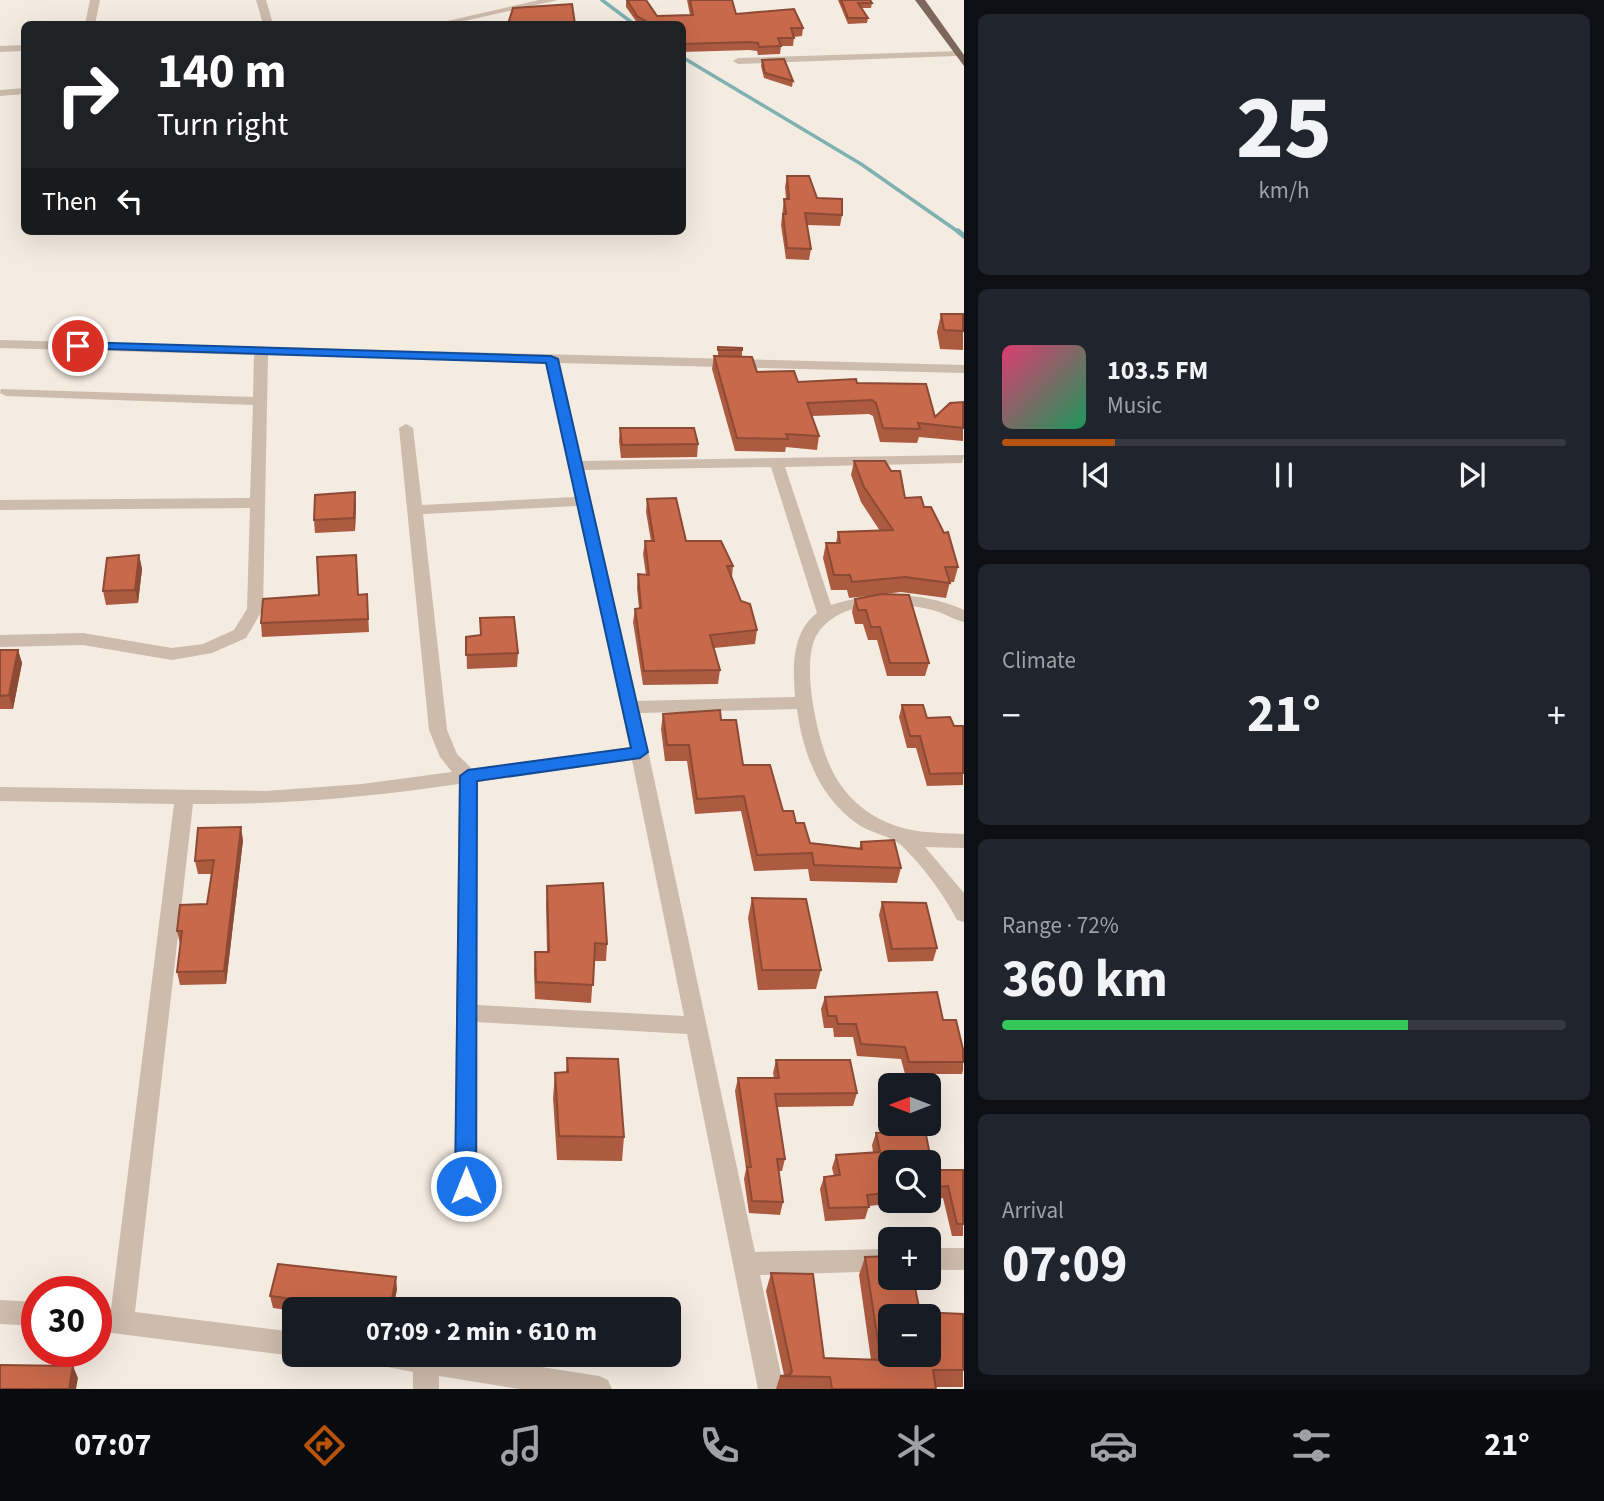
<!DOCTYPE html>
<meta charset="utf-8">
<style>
:root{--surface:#171b24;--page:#20242c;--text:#f1f3f6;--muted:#9ea1a6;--line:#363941;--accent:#b45309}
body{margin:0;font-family:"Source Sans 3",sans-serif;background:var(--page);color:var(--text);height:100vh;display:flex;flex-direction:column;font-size:26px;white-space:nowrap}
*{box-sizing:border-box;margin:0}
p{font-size:23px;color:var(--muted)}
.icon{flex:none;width:38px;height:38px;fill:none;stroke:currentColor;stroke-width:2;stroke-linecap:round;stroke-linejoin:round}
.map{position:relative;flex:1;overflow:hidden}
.side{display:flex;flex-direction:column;gap:14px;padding:14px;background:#0d0f14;width:640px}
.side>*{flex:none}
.banner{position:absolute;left:21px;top:21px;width:665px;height:214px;border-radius:10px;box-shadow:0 7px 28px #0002;background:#202124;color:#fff;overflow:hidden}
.needle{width:46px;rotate:270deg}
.fabs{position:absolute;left:878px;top:1073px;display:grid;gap:14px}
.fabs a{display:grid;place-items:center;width:63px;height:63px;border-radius:10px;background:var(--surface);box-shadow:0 7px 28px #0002;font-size:35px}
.speed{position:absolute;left:21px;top:1276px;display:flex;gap:14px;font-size:35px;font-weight:700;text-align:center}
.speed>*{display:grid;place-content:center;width:91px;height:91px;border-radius:50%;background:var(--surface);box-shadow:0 7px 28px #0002;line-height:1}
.speed .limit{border:10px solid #d22;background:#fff;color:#111}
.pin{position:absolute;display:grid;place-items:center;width:60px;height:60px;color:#fff;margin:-30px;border:4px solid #fff;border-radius:50%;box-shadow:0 2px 7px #0007}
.me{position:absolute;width:77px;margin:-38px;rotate:0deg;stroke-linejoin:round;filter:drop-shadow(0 0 5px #0008)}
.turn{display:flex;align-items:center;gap:24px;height:147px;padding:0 21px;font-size:32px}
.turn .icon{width:91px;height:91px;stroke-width:2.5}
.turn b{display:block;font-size:49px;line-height:60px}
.then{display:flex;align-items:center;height:66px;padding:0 21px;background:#0003;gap:14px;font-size:26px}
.big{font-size:52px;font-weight:700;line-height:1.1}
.side .widget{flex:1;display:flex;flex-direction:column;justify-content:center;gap:10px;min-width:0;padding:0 24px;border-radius:10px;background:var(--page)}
.side .dial{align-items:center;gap:0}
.dial b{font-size:91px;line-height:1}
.song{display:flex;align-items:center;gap:21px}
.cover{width:84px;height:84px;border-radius:10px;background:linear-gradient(135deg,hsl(340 70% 55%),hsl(150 70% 35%))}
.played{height:7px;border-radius:4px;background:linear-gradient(90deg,var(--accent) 20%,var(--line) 20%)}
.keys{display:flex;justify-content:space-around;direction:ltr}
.heat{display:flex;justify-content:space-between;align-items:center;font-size:38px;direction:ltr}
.charge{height:10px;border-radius:5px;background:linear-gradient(90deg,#34c759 72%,var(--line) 0)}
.trip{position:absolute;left:282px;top:1297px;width:399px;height:70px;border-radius:10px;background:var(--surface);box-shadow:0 7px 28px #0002;font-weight:700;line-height:70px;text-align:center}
.dock{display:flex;height:112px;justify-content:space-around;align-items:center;background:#090b0e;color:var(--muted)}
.dock .icon{width:49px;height:49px}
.dock .selected{color:var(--accent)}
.dock b{font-size:32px;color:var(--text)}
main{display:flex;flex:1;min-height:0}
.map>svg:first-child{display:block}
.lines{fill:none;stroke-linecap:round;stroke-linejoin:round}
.stream-far1{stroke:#7fb0b2;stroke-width:3.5}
.stream{stroke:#7fb0b2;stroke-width:5}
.street{fill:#cdbbac;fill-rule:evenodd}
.primary{fill:#7d675c;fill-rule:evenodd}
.wall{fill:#ac5a40}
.shaded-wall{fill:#8c4a34}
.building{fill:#c8694b;stroke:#8c4a34;stroke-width:2;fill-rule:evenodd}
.route{fill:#1a73e8;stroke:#114b97;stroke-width:2}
</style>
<main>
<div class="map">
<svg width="964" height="1389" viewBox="0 0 964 1389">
<rect width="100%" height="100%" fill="#f4ebe1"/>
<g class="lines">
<path class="stream-far1" d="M602,0L634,24
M682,57L861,164L960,233"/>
<path class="stream" d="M958,231L964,236"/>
<path class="street" d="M90,0H100L95,24H85Z
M256,0H266L273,24H263Z
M539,0H558L451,24H434Z
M24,45V51L0,52V46Z
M960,51L961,53L956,56L738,64L733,61L738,58Z
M24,88V94L0,96V90Z
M0,340L964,365V373L559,363L582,461L964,455L962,463L785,467L831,605C875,591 921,591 964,610V622C955,620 947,615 939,612C910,603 872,601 844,612C833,617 822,625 816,636C800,666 819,753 838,781C847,795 860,808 876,817C907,834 929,832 964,834V848L925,847L964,893V922L957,920C944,895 923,866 902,846C891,836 871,833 859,825C820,799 803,754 797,709L640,713L755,1252L891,1249V1271L760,1275L784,1389H758L687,1034L477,1022L478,1211L474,1219L466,1222L458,1219L454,1211L459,784C370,797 283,805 193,804L135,1312L294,1332V1354H298L294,1356L96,1331V1307L111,1309L174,804L0,801V787L266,791L362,784L452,772L440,757L429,730L399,428L406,424L413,428L422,505L575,497L545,362L268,355L263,609L246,638L212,653L172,660L83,645L0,647V635L83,633L172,648L203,644L234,630L247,609L250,508L0,510V500L250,498L253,405L6,396L0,393L1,389L253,397L254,355L0,348ZM771,467L817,613C791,633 793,668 795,697L637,701L584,470ZM577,506L630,747L472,769L457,754L447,730L423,514ZM632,760L684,1016L477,1005V782Z
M929,1248H964V1270H929Z
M0,1300L37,1302V1326L0,1324Z
M364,1354H459L599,1376L608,1380L612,1389H519L439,1376V1389H413V1372L367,1363Z"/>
<path class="primary" d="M915,0H925L964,55V66Z"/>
</g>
<path class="wall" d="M626,0L657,16L690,15L687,0H732L736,14L803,28L802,36L794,37L793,46H781L780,54L758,55L757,51L749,50L682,52V24H638L626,7Z
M838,0H870L872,3L871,8H862L868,18L867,23L848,24Z
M762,60L793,81L792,87L764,78L761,66Z
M787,176L842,215L840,226L807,225L811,249L809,260L786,259L781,225L784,199H786L785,187Z
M941,314H963V350L940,349L937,332Z
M718,347L742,350V357L718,356Z
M714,356L757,372L798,382L857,383L935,417L963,402V441L919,437L917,443L880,442L873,416L869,414L812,416L819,436L817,450L786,447L785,452L735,451L712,369Z
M620,428L698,444L697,457L621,458L619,441Z
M854,461L905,498L924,507L958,567L954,582H950L946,598L901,592L884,594L929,663L925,676H887L877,640H868L863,624H855L852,612L855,599L878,595L849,598L847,590H831L823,558L826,543H836L838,532L880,531L861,502L851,475Z
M355,492L356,505L355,531L315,533L314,520Z
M647,499L686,541L733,566L732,577L741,601L757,630L755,644L714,648L720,670L718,684L643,685L633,622L635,609L639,608L637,588L638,574L646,575L643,554L645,541H651L646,512Z
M139,555L142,569L138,603L106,605L103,591Z
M367,594L369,632L262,637L261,623L359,595Z
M480,618L518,653L517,667L467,669L466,637L480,636Z
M0,650H18L22,663L13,709H0Z
M902,705L927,718L954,726H963V785L927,786L916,748H907L899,717Z
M663,714L721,720L743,765L783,811L796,823L810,843L859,849L861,842L901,868L897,883L810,881L808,869L754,871L741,811L695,814L687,761H665L661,729Z
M243,840L226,984L180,985L177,972L181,944H180L177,931L207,904L211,874H198L195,861Z
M547,886L607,944L606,961H594L591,1003L535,999L534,970L535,952H547L546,904Z
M752,898L821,970L816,989L758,990L748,918Z
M882,902L937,948L933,961L888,962L879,915Z
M825,997L943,1020L963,1049V1070L962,1074H905L901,1059L857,1056L853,1037H834L833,1028H824L821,1009Z
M567,1058L624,1137L622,1161L557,1160L553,1098L555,1073L566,1072Z
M776,1060L857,1093L853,1106L777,1107L785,1159L782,1171H778L783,1202L780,1215L749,1213L744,1179L746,1169L735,1091L738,1078H774L773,1073Z
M925,1130L933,1170H963V1236H952L943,1198L929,1200V1162H891V1200H924L869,1206L865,1219L825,1221L820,1189L824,1177L834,1176L832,1168L836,1155L873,1152L872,1145L876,1133Z
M865,1257L920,1312L963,1314V1387H936V1389H776L780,1376L784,1375L766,1291L771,1273L824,1358L871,1360L859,1275Z
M397,1289L393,1309H294V1311L273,1308L270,1296Z"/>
<path class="shaded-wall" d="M355,492L356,505L355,531L354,518Z
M139,555L142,569L138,603L135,590Z
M18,650L22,663L13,709L9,695Z
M241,827L243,840L226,984L224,971Z
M396,1277L397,1289L393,1309H390Z
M73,1366L78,1378L76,1389H69Z"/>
<path class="building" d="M627,0H646L657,16L693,15L690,0H732L736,14L794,9L803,28H791L794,38H778L781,46L759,47L758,43L750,42L682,44V24H651L637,16Z
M841,0H870L872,3H858L868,18H848Z
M572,4L575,24H508L513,8Z
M784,59L793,81L765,73L762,60Z
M787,176H809L817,198L842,199V215L805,213L811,249L787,248L783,214H786L784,199H789Z
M941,314H963V331L944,330Z
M718,347L742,348V350H718Z
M714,356L752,357L757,372L794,371L798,382L856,379L857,383L926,384L935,417L950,403L963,402V428L918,423L920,429L883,428L876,403L872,400L807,403L819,436L786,434L788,439L737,438Z
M620,428H694L698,444L622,445Z
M854,461H885L891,471H900L905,498L921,497L924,507H931L944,533L948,532L958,567H945L950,583L905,577L852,582L850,575H834L826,543H840L838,532L893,530L864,487Z
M355,492L354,518L314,520L315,495Z
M676,498L686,541H721L733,566H727L741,601L750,604L757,630L710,635L720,670L644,671L635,609L641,608L638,574L649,575L645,541H654L647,499Z
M139,555L135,590L103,591L107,558Z
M356,555L358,595L367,594L368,619L261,623L263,599L319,595L317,557Z
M882,594L909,595L929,663H890L880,627H871L866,610H858L855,599Z
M514,617L518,653L466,655V637L481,635L480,618Z
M0,650H18L9,695L0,696Z
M902,705H923L927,718L950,717L954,726H963V773L930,774L920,736H910Z
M720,710L721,720H736L743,765H770L783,811H793L796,823H804L810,843L862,849L861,842L894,840L901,868L814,865L812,853L757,855L744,796L697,799L689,745H667L663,714Z
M241,827L224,971L177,972L182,931H177L180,905L207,904L214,860L195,861L198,828Z
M603,883L607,944L595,943L593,985L536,982L535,952H549L547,886Z
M752,898L806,899L821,970H762Z
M882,902L926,903L937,948L892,949Z
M937,992L943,1020H956L963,1049V1062H909L905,1047L861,1044L856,1024H838L836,1016H828L825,997Z
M567,1058L618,1059L624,1137L559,1136L555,1073L568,1072Z
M776,1060H850L857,1093L775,1094L785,1159H777L783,1202L752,1201L747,1167H751L738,1078H779Z
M925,1130L933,1170H963V1224H957L948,1186L929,1188V1162H891V1192L867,1195L869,1207L829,1208L824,1177L840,1175L836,1155L880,1152L876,1133Z
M891,1256V1278H913L920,1312L963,1314V1370H933L936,1389H832L830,1377L780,1376L789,1375L792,1372L771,1273L813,1274L824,1358L881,1360L865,1257ZM891,1316H929V1354H891Z
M278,1264L396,1277L390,1309H373L270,1296Z
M0,1365L73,1366L69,1389H0Z"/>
<path class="route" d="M78,342L551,356L558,359L648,752L640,758L477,781L476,1186L473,1193L466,1196L458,1193L455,1186L460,776L468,770L631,748L546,363L74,348L72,346Z"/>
</svg>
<div class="fabs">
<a><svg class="needle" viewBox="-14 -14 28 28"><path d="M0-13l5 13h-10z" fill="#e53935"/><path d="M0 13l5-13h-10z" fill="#9ea1a6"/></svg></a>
<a><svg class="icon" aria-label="search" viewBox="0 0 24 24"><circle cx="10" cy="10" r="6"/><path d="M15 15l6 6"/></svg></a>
<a>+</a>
<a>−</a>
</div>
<div class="speed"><div class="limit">30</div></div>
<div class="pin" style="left:78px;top:346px;background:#d93025"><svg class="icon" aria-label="arrive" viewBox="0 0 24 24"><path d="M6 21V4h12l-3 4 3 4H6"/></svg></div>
<svg class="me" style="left:466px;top:1186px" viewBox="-20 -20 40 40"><circle r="17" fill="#1a73e8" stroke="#fff" stroke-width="3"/><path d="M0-11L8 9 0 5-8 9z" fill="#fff"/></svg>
<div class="trip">07:09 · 2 min · 610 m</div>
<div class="banner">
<div class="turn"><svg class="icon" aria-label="right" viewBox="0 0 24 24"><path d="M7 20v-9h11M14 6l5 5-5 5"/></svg><div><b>140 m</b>Turn right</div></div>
<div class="then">Then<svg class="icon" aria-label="left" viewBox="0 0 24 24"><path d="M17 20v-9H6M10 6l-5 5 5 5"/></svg></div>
</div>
</div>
<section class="side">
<div class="widget dial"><b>25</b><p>km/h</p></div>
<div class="widget">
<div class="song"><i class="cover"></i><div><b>103.5 FM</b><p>Music</p></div></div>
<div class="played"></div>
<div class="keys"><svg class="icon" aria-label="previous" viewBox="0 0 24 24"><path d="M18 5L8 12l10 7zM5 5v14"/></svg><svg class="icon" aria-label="pause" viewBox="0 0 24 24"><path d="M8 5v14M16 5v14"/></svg><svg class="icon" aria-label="next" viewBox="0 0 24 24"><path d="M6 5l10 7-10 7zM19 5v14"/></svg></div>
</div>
<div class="widget"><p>Climate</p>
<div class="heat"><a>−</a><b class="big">21°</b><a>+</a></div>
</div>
<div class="widget"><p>Range · 72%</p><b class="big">360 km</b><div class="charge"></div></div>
<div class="widget"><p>Arrival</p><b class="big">07:09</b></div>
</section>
</main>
<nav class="dock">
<b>07:07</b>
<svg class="icon selected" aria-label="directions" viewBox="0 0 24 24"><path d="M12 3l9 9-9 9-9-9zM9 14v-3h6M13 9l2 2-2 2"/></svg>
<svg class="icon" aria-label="music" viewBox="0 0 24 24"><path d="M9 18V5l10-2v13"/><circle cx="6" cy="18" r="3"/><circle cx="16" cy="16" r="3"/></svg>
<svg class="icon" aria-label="phone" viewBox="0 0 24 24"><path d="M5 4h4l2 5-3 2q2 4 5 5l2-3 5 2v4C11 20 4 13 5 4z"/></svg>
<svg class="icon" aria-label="climate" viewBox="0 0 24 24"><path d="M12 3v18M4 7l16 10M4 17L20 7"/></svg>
<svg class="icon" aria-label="car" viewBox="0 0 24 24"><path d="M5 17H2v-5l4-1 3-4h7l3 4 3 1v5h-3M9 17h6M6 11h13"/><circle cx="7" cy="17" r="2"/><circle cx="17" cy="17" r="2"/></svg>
<svg class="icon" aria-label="filters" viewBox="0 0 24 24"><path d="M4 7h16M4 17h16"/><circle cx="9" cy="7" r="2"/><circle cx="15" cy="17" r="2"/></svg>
<b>21°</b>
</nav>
